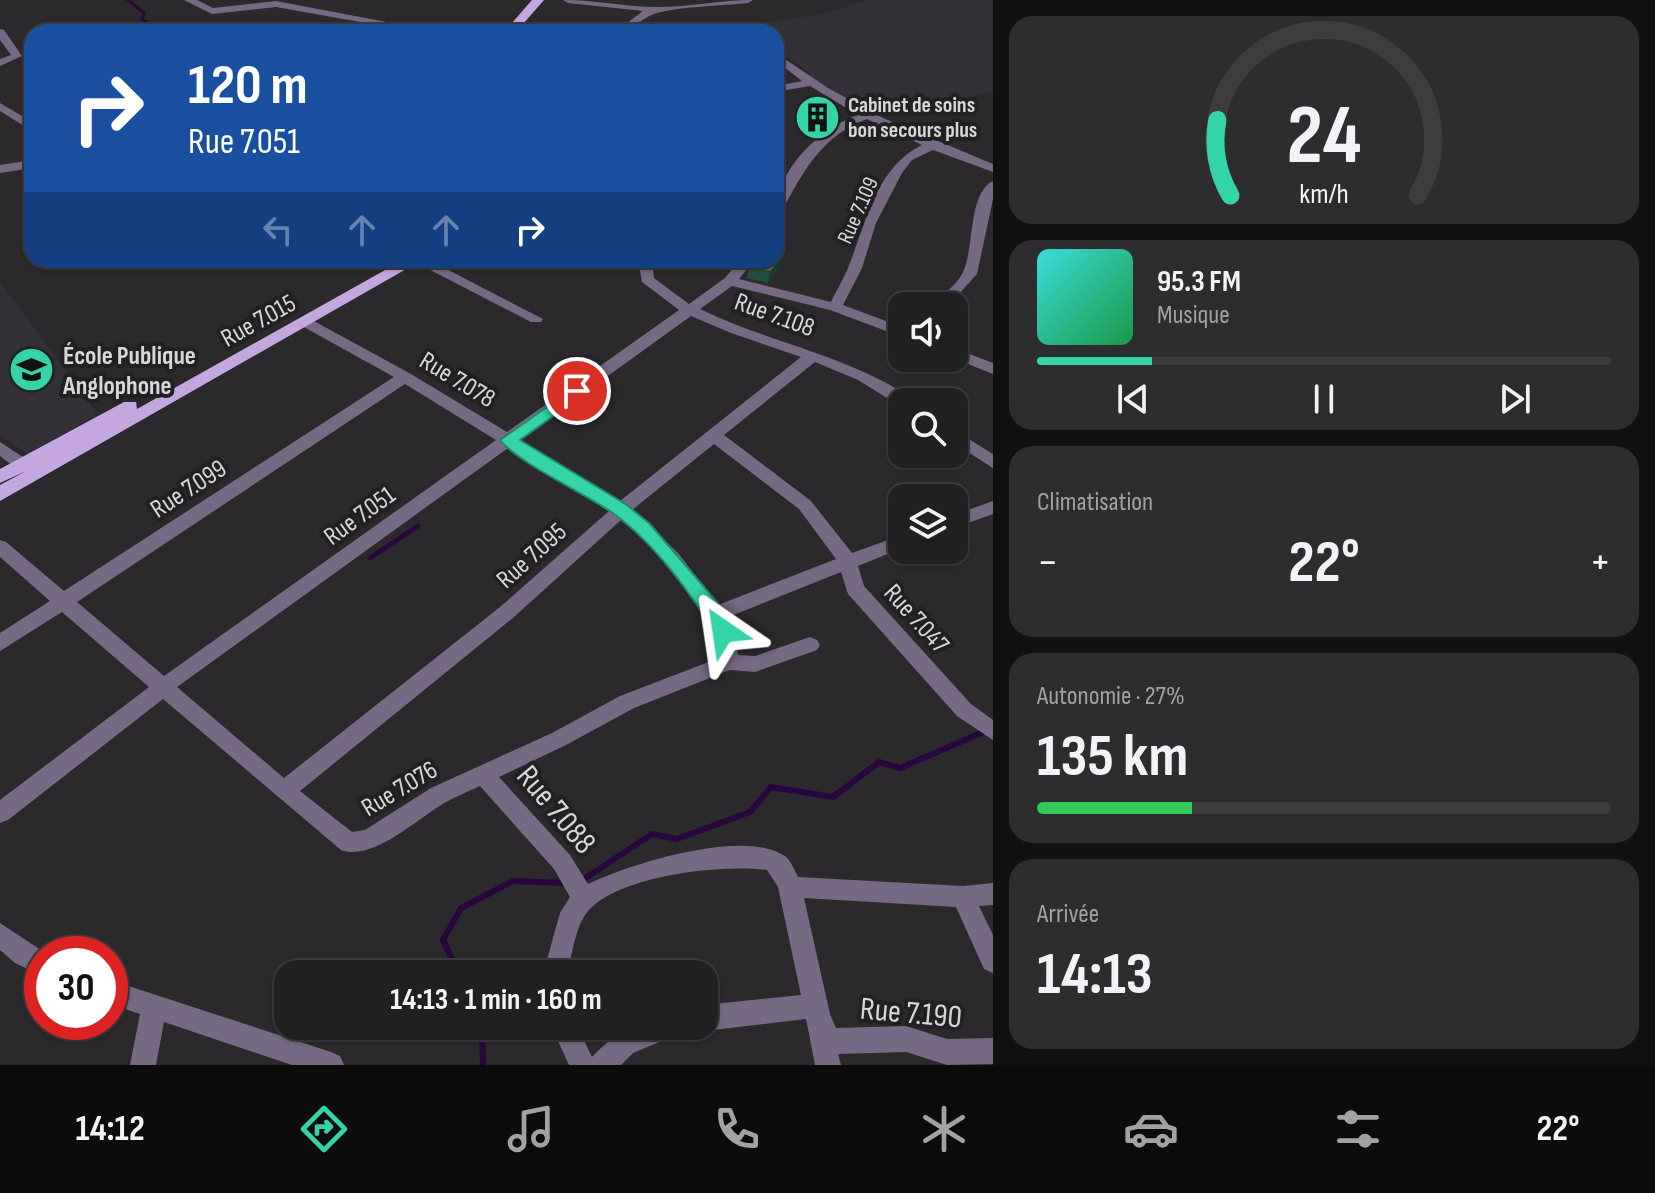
<!DOCTYPE html>
<html lang="fr">
<meta charset="utf-8">
<style>
:root{--surface:#201f21;--page:#2d2c2e;--text:#f1f3f6;--muted:#a2a2a5;--line:#3d3d3f;--accent:#34d4a8}
body{margin:0;font-family:"Sofia Sans Condensed",sans-serif;background:var(--page);color:var(--text);height:100vh;display:flex;flex-direction:column;font-size:30px;white-space:nowrap}
*{box-sizing:border-box;margin:0}
p{font-size:26px;color:var(--muted)}
.icon{flex:none;width:44px;height:44px;fill:none;stroke:currentColor;stroke-width:2;stroke-linecap:round;stroke-linejoin:round}
.map{position:relative;flex:1;overflow:hidden}
.panel{display:flex;flex-direction:column;gap:16px;padding:16px;background:#121112;width:662px}
.panel>*{flex:none}
.hud{position:absolute;left:24px;top:24px;width:760px;height:244px;border-radius:24px;box-shadow:0 2px 6px #0004,0 0 0 2px var(--line);background:#1a4fa0;color:#fff;overflow:hidden}
.tools{position:absolute;left:888px;top:292px;display:grid;gap:16px}
.tools a{display:grid;place-items:center;width:80px;height:80px;border-radius:16px;background:var(--surface);box-shadow:0 2px 6px #0004,0 0 0 2px var(--line);font-size:40px}
.speed{position:absolute;left:24px;top:936px;display:flex;gap:16px;font-size:40px;font-weight:700;text-align:center}
.speed>*{display:grid;place-content:center;width:104px;height:104px;border-radius:50%;background:var(--surface);box-shadow:0 2px 6px #0004,0 0 0 2px var(--line);line-height:1}
.speed .limit{border:12px solid #d22;background:#fff;color:#111}
.pin{position:absolute;display:grid;place-items:center;width:68px;height:68px;color:#fff;margin:-34px;border:4px solid #fff;border-radius:50%;box-shadow:0 2px 8px #0007}
.me{position:absolute;width:88px;margin:-44px;rotate:328deg;stroke-linejoin:round;filter:drop-shadow(0 0 6px #0008)}
.turn{display:flex;align-items:center;gap:28px;height:168px;padding:0 32px;font-size:36px}
.turn .icon{width:104px;height:104px;stroke-width:2.5}
.turn b{display:block;font-size:56px;line-height:68px}
.lanes{display:flex;align-items:center;height:76px;padding:0 32px;background:#0003;justify-content:center;gap:40px;direction:ltr}
.lanes .off{opacity:.35}
.big{font-size:60px;font-weight:700;line-height:1.1}
.panel .widget{flex:1;display:flex;flex-direction:column;justify-content:center;gap:12px;min-width:0;padding:0 28px;border-radius:24px;background:var(--page)}
.panel .dial{align-items:center;gap:0}
.dial svg{height:208px;overflow:visible;fill:none;stroke:var(--line);stroke-width:7;stroke-linecap:round;text-anchor:middle}
.dial text{fill:var(--text);stroke:none}
.song{display:flex;align-items:center;gap:24px}
.cover{width:96px;height:96px;border-radius:12px;background:linear-gradient(135deg,hsl(180 70% 55%),hsl(140 70% 35%))}
.played{height:8px;border-radius:4px;background:linear-gradient(90deg,var(--accent) 20%,var(--line) 20%)}
.keys{display:flex;justify-content:space-around;direction:ltr}
.heat{display:flex;justify-content:space-between;align-items:center;font-size:44px;direction:ltr}
.charge{height:12px;border-radius:6px;background:linear-gradient(90deg,#34c759 27%,var(--line) 0)}
.trip{position:absolute;left:274px;top:960px;width:444px;height:80px;border-radius:24px;background:var(--surface);box-shadow:0 2px 6px #0004,0 0 0 2px var(--line);font-weight:700;line-height:80px;text-align:center}
.menu{display:flex;height:128px;justify-content:space-around;align-items:center;background:#0d0c0d;color:var(--muted)}
.menu .icon{width:56px;height:56px}
.menu .active{color:var(--accent)}
.menu b{font-size:36px;color:var(--text)}
main{display:flex;flex:1;min-height:0}
.map>svg:first-child{display:block}
.built{fill:#343038}
.lines{fill:none;stroke-linecap:round;stroke-linejoin:round}
.stream-far2{stroke:#28063d;stroke-width:3}
.stream-far1{stroke:#28063d;stroke-width:5}
.stream{stroke:#28063d;stroke-width:6}
.minor{fill:#766983;fill-rule:evenodd}
.major{fill:#c3a7de;fill-rule:evenodd}
.wall{fill:#245042}
.shaded-wall{fill:#1e3a33}
.building{fill:#375e52;stroke:#507167;stroke-width:2}
.route{fill:#34d4a8;stroke:#228a6d;stroke-width:2}
.labels{text-anchor:middle;stroke-width:8;stroke-linejoin:round;paint-order:stroke}
.far-poi-label{font-size:22px;font-weight:bold;fill:#d7d6d8;stroke:#212022;text-anchor:start}
.far-street-label{font-size:22px;fill:#d7d6d8;stroke:#212022}
.street-label{font-size:26px;fill:#d7d6d8;stroke:#212022}
.poi-label{font-size:26px;font-weight:bold;fill:#d7d6d8;stroke:#212022;text-anchor:start}
.near-street-label{font-size:32px;fill:#d7d6d8;stroke:#212022}
</style>
<main>
<div class="map">
<svg width="993" height="1065" viewBox="0 0 993 1065">
<rect width="100%" height="100%" fill="#2b292c"/>
<path class="built" d="M868,0H993V92L894,110L850,100L803,77L811,74L776,50V32H753L763,23L824,14Z
M0,282L98,414L28,454L0,435Z"/>
<g class="lines">
<path class="stream-far2" d="M128,0L144,13L142,19L153,26L152,32"/>
<path class="stream-far1" d="M370,558L418,526"/>
<path class="stream" d="M581,881L652,834L677,839L750,812L771,787L833,797L879,762L900,768L993,728
M459,974L443,940L461,908L513,881L567,883
M482,1026L483,1065"/>
<path class="minor" d="M184,0H197L213,8L276,1L439,32H416L276,7L212,14Z
M563,0C595,0 626,7 658,7C690,7 721,0 753,0L748,3C720,6 680,6 654,14C638,20 632,32 615,32L643,11L568,3Z
M0,29L4,30L22,56L0,66V59L11,55L0,40Z
M776,53L828,88L883,118L993,164V172L933,150L912,160L902,173L876,223L862,268L843,305L902,327V337L830,310L732,286L700,309C770,343 846,355 912,398L914,402H902L900,406L858,380L815,362L724,435L811,501L852,553L902,535V548L858,566L864,586L971,704L993,720V740L957,716L848,594L841,572L726,618L736,643L738,655L755,656L810,637L817,640L820,645L817,650L755,672L730,670L634,708L566,745L499,777L570,855L588,884C630,864 743,828 785,856C791,861 794,869 798,877L963,886L993,883V905L979,906L993,935V973L984,969L956,907L804,898L830,1014L836,1028L906,1026L947,1039L993,1038V1064L947,1065L906,1052L838,1054L841,1065H815L806,1019L704,1031L695,1027L704,1026V1005L801,995L778,887L767,870C723,864 613,875 585,915C575,930 572,956 567,974H543L560,913L570,897L554,869L480,786C469,791 457,796 446,802C419,817 373,862 341,850L163,699L8,820L0,823V800L149,687L62,612L0,651V633L50,601L0,557V540L6,542L64,591L394,377L302,326V320H312L411,374L507,432L679,310L642,282L638,260H652L654,278L689,304L725,278L740,260H754L739,279L831,302C836,291 843,280 848,268C866,224 875,168 922,145L867,119C823,135 804,170 783,209L776,213C776,170 820,128 858,115L810,86L776,92V86L802,81L776,61ZM691,316L731,333L801,357L620,501L519,440ZM405,384L496,440L164,676L77,602ZM714,444L799,509L836,559L718,605L678,553L632,510ZM508,448L609,511L500,607L284,778L177,687ZM621,520C661,555 712,603 719,658L620,696L552,733L431,788L365,830L352,832L300,791L514,617Z
M0,103L32,122V131L0,111Z
M32,160V168L0,173V165Z
M993,181V199L977,274L948,306H933C941,295 956,286 962,274C975,252 967,193 993,181Z
M411,260H429L543,319L541,322H531Z
M954,348L993,363V374L953,358Z
M954,430L993,454V468L954,443Z
M0,442L29,461L31,465L29,469H17L0,456Z
M993,501V514L954,528V515Z
M0,923L47,954H42V976L15,963L0,950Z
M110,980L331,1052L340,1056L344,1065H292L164,1022L156,1065H130L140,1014L110,1004Z
M551,1026H577L592,1057C622,1025 638,1026 680,1026L676,1035L633,1053L621,1065H569Z"/>
<path class="major" d="M532,0H544L516,32H504Z
M403,260H422L0,501V485L26,471L0,483V469L124,402H136L137,409Z"/>
</g>
<path class="wall" d="M783,254L780,267L768,283L747,278L749,265Z"/>
<path class="shaded-wall" d="M783,254L780,267L768,283L770,270Z"/>
<path class="building" d="M776,253L783,254L770,270L749,265L753,260H776Z"/>
<path class="route" d="M577,386L585,391L583,395L520,440L627,505L650,524L723,609L732,631L730,636H716C694,596 652,541 614,514C586,494 518,463 500,440Z"/>
<defs>
<symbol id="building-disc" viewBox="-11 -11 22 22"><circle r="9.5" fill="#34d4a8" stroke="#212022"/><path d="M-4-6H4V6H1V3H-1V6H-4ZM-2.5-4.3h1.7v1.8h-1.7ZM.8-4.3h1.7v1.8H.8ZM-2.5-1h1.7V.8h-1.7ZM.8-1h1.7V.8H.8Z" fill="#111"/></symbol>
<symbol id="school-disc" viewBox="-11 -11 22 22"><circle r="9.5" fill="#34d4a8" stroke="#212022"/><path d="M0-5L7-2L0 1L-7-2ZM-4 1L0 2.5L4 1V4Q0 6-4 4Z" fill="#111"/></symbol>
</defs>
<g fill-rule="evenodd">
<use href="#building-disc" x="792" y="92" width="51" height="51"/>
<use href="#school-disc" x="6" y="344" width="51" height="51"/>
</g>
<g class="labels">
<g class="far-poi-label">
<text x="848" y="112">Cabinet de soins<tspan x="848" dy="25">bon secours plus</tspan></text>
</g>
<g class="far-street-label">
<text transform="translate(857 210) rotate(-66)" y="8">Rue 7.109</text>
</g>
<g class="street-label">
<text transform="translate(775 314) rotate(20)" y="9">Rue 7.108</text>
<text transform="translate(258 320) rotate(-29)" y="9">Rue 7.015</text>
<text transform="translate(458 379) rotate(31)" y="9">Rue 7.078</text>
<text transform="translate(188 488) rotate(-33)" y="9">Rue 7.099</text>
<text transform="translate(359 515) rotate(-36)" y="9">Rue 7.051</text>
<text transform="translate(531 555) rotate(-42)" y="9">Rue 7.095</text>
<text transform="translate(917 618) rotate(48)" y="9">Rue 7.047</text>
<text transform="translate(399 788) rotate(-31)" y="9">Rue 7.076</text>
</g>
<g class="poi-label">
<text x="63" y="364">École Publique<tspan x="63" dy="30">Anglophone</tspan></text>
</g>
<g class="near-street-label">
<text transform="translate(557 809) rotate(50)" y="11">Rue 7.088</text>
<text transform="translate(911 1012) rotate(5)" y="11">Rue 7.190</text>
</g>
</g>
</svg>
<div class="tools">
<a><svg class="icon" aria-label="sound" viewBox="0 0 24 24"><path d="M4 9h4l5-4v14l-5-4H4zM17 9q2 3 0 6"/></svg></a>
<a><svg class="icon" aria-label="search" viewBox="0 0 24 24"><circle cx="10" cy="10" r="6"/><path d="M15 15l6 6"/></svg></a>
<a><svg class="icon" aria-label="layers" viewBox="0 0 24 24"><path d="M12 4l9 5-9 5-9-5zM3 14l9 5 9-5"/></svg></a>
</div>
<div class="speed"><div class="limit">30</div></div>
<div class="pin" style="left:577px;top:391px;background:#d93025"><svg class="icon" aria-label="arrive" viewBox="0 0 24 24"><path d="M6 21V4h12l-3 4 3 4H6"/></svg></div>
<svg class="me" style="left:723px;top:631px" viewBox="-20 -20 40 40"><path d="M0-17L14 15 0 8-14 15z" fill="#34d4a8" stroke="#fff" stroke-width="4"/></svg>
<div class="trip">14:13 · 1 min · 160 m</div>
<div class="hud">
<div class="turn"><svg class="icon" aria-label="right" viewBox="0 0 24 24"><path d="M7 20v-9h11M14 6l5 5-5 5"/></svg><div><b>120 m</b>Rue 7.051</div></div>
<div class="lanes"><svg class="icon off" aria-label="left" viewBox="0 0 24 24"><path d="M17 20v-9H6M10 6l-5 5 5 5"/></svg><svg class="icon off" aria-label="ahead" viewBox="0 0 24 24"><path d="M12 20V5M6 11l6-6 6 6"/></svg><svg class="icon off" aria-label="ahead" viewBox="0 0 24 24"><path d="M12 20V5M6 11l6-6 6 6"/></svg><svg class="icon" aria-label="right" viewBox="0 0 24 24"><path d="M7 20v-9h11M14 6l5 5-5 5"/></svg></div>
</div>
</div>
<section class="panel">
<div class="widget dial"><svg viewBox="0 0 100 80">
<path d="M14 69A42 42 0 1 1 86 69"/>
<path d="M14 69A42 42 0 0 1 9 40" stroke="#34d4a8"/>
<text x="50" y="56" font-size="32" font-weight="700">24</text>
<text x="50" y="72" font-size="11">km/h</text>
</svg></div>
<div class="widget">
<div class="song"><i class="cover"></i><div><b>95.3 FM</b><p>Musique</p></div></div>
<div class="played"></div>
<div class="keys"><svg class="icon" aria-label="previous" viewBox="0 0 24 24"><path d="M18 5L8 12l10 7zM5 5v14"/></svg><svg class="icon" aria-label="pause" viewBox="0 0 24 24"><path d="M8 5v14M16 5v14"/></svg><svg class="icon" aria-label="next" viewBox="0 0 24 24"><path d="M6 5l10 7-10 7zM19 5v14"/></svg></div>
</div>
<div class="widget"><p>Climatisation</p>
<div class="heat"><a>−</a><b class="big">22°</b><a>+</a></div>
</div>
<div class="widget"><p>Autonomie · 27%</p><b class="big">135 km</b><div class="charge"></div></div>
<div class="widget"><p>Arrivée</p><b class="big">14:13</b></div>
</section>
</main>
<nav class="menu">
<b>14:12</b>
<svg class="icon active" aria-label="directions" viewBox="0 0 24 24"><path d="M12 3l9 9-9 9-9-9zM9 14v-3h6M13 9l2 2-2 2"/></svg>
<svg class="icon" aria-label="music" viewBox="0 0 24 24"><path d="M9 18V5l10-2v13"/><circle cx="6" cy="18" r="3"/><circle cx="16" cy="16" r="3"/></svg>
<svg class="icon" aria-label="phone" viewBox="0 0 24 24"><path d="M5 4h4l2 5-3 2q2 4 5 5l2-3 5 2v4C11 20 4 13 5 4z"/></svg>
<svg class="icon" aria-label="climate" viewBox="0 0 24 24"><path d="M12 3v18M4 7l16 10M4 17L20 7"/></svg>
<svg class="icon" aria-label="car" viewBox="0 0 24 24"><path d="M5 17H2v-5l4-1 3-4h7l3 4 3 1v5h-3M9 17h6M6 11h13"/><circle cx="7" cy="17" r="2"/><circle cx="17" cy="17" r="2"/></svg>
<svg class="icon" aria-label="filters" viewBox="0 0 24 24"><path d="M4 7h16M4 17h16"/><circle cx="9" cy="7" r="2"/><circle cx="15" cy="17" r="2"/></svg>
<b>22°</b>
</nav>
